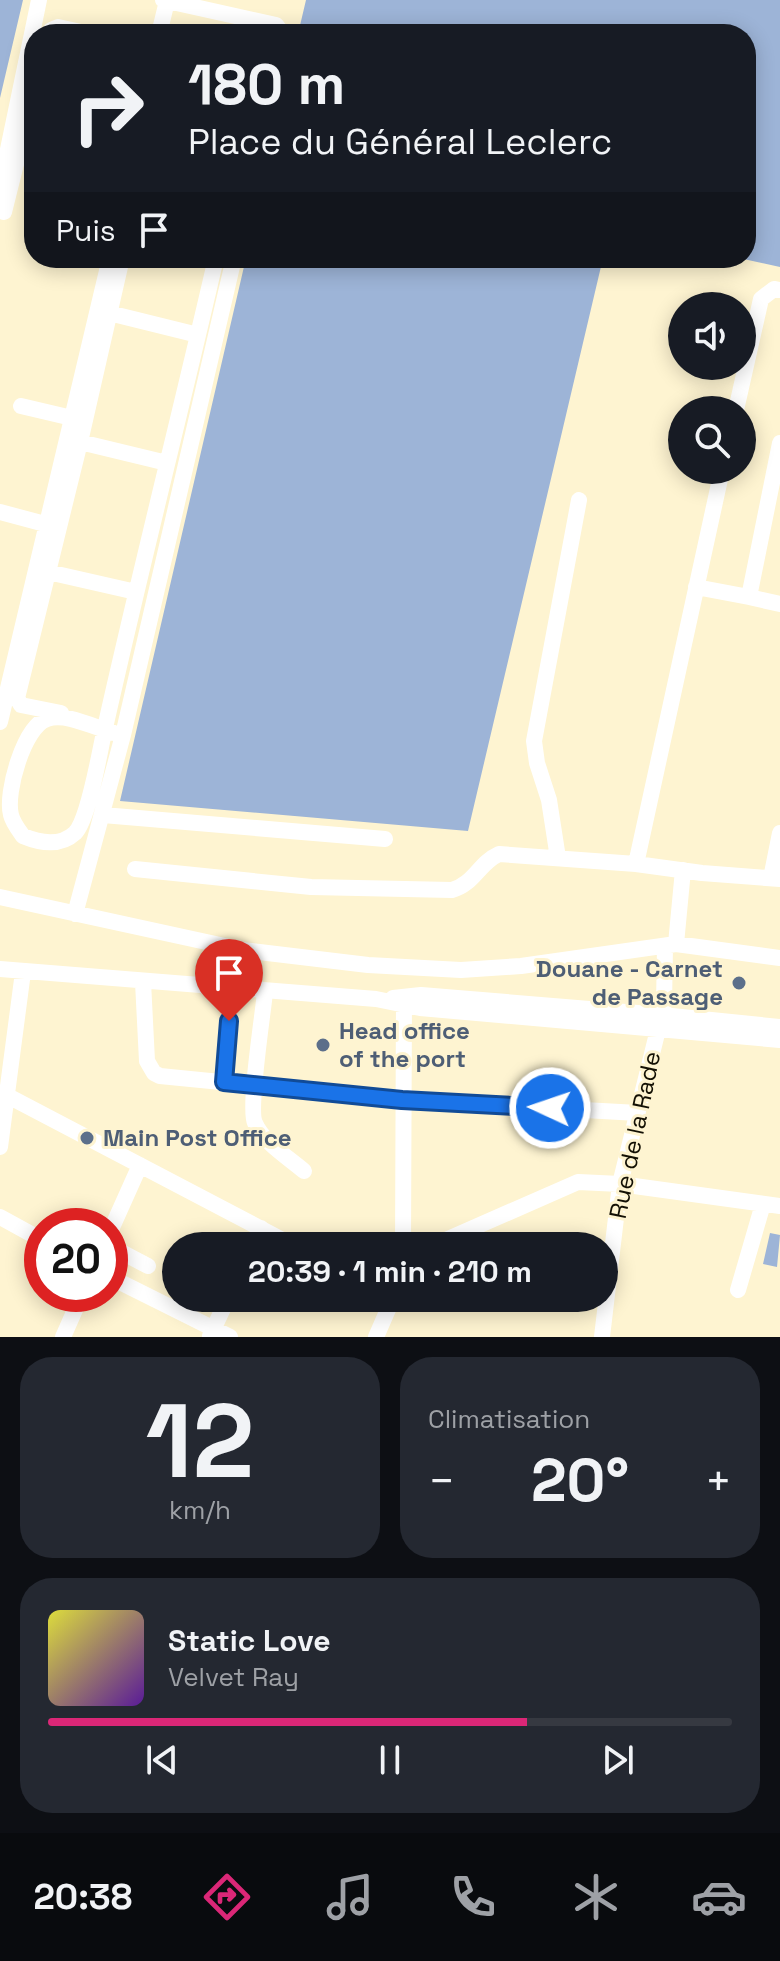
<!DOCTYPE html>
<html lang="fr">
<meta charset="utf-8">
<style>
:root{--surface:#171b24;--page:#242831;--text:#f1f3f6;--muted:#9ea1a6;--line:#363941;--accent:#db2777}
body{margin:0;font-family:"Space Grotesk",sans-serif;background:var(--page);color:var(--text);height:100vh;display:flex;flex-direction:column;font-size:30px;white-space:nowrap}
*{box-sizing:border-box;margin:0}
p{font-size:26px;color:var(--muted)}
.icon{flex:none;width:44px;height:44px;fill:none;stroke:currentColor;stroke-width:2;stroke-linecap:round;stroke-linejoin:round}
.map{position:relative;height:1337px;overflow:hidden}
.side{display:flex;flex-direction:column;gap:20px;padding:20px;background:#0d0f14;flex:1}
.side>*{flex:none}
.top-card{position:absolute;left:24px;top:24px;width:732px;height:244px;border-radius:32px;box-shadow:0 4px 20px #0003;background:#171b24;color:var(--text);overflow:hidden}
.fabs{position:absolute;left:668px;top:292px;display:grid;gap:16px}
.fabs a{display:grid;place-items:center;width:88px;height:88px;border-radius:50%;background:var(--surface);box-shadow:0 4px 20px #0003;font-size:40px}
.speed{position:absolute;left:24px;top:1208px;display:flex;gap:16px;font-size:40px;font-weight:700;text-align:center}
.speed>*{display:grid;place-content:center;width:104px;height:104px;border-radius:50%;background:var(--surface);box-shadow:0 4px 20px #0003;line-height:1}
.speed .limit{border:12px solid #d22;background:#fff;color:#111}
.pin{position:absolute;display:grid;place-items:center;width:68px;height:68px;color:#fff;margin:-82px -34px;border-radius:50% 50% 50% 0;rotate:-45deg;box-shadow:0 0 8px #0007}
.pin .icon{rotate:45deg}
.me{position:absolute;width:88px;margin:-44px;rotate:273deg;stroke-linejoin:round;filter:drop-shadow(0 0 6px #0008)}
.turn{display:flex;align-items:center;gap:28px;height:168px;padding:0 32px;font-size:36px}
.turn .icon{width:104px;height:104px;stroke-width:2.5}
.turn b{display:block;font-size:56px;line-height:68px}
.then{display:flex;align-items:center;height:76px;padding:0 32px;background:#0003;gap:16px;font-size:30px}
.big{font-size:60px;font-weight:800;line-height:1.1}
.side .widget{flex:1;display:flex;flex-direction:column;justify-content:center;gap:12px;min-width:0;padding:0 28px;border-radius:32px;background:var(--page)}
.side .dial{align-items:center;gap:0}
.dial b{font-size:104px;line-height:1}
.song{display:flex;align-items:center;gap:24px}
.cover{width:96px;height:96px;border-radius:12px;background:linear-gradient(135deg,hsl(60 70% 55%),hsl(270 70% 35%))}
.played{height:8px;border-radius:4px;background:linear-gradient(90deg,var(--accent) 70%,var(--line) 70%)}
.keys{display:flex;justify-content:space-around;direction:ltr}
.heat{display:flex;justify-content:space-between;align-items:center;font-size:44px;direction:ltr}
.side .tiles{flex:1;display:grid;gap:20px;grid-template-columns:1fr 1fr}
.widget:last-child{grid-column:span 2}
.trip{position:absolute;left:162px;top:1232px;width:456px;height:80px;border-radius:40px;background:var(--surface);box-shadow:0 4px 20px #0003;font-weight:800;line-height:80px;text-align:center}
.menu{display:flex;height:128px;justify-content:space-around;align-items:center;background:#090b0e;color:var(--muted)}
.menu .icon{width:56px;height:56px}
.menu .active{color:var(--accent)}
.menu b{font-size:36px;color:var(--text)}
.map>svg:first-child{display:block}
.water{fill:#9db4d7}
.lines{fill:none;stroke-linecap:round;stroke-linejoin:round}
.minor{stroke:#fff;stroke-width:16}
.route-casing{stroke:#114b97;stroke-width:20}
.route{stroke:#1a73e8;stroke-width:14}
.service-dot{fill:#5c6f8a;stroke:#fef4d1;stroke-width:3}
.labels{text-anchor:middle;stroke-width:6;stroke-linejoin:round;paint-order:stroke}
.service-label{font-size:24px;font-weight:bold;fill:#4e5e75;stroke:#fef4d1;text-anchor:start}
.street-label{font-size:24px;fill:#131004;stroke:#fef4d1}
</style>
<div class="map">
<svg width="780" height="1337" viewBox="0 0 780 1337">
<rect width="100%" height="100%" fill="#fef4d1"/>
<path class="water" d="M0,0H23L0,98Z
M306,0H780V267L739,258H746V34H298Z
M246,258H603L468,831L120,801Z
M770,1233L780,1235L777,1267L763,1264Z"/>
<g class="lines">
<path class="minor" d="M163,0L276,25L283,34
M49,34L51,30L58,27L90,34
M159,34L167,1
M0,188L39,0
M4,212L34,92
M109,313L198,335
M21,406L72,418
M736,410L761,299L774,289L780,290
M80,442L167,463
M780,443L749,597L780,604
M0,512L45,524
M48,572L136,592
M696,587L749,597
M61,713L21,705L17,698L80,442L122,258
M0,722L110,258
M123,735L114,733C95,728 66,712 47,719C24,726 5,793 11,815C13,823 18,829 23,836C40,843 60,847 75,833C89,819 100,749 105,728C140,571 180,415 216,258
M103,815L385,839
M558,858L549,800L537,763L534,741L579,500
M636,864L702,873L780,879
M135,869L311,887L452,890C474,884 479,863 499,854L636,864L722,470
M771,878L780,833
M0,897L243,950L368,965L461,970L521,966L676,944L780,958
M75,914L123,735L234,258
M676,944L683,870
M0,969L376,999L420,1008L780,1040
M143,982L147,1061L154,1073L160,1076L402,1100L638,1113
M265,992C263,1014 248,1109 255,1123C263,1142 289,1158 304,1171
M393,998L421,995L662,1015L780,1027
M224,1082L231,989
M0,1096L6,1095L294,1246
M0,1147L23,972
M0,1217L42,1240
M110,1232L140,1165
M110,1246L148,1266
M253,1246L261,1228
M378,1246L383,1243L395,1246
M403,1246L404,997
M432,1246L578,1182L620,1184L780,1206
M110,1277L230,1337
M738,1290L763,1204
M210,1336L228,1298
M63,1337L82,1294
M376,1337L393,1298
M602,1337L620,1184L664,1005L665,946"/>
</g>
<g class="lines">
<defs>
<path id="route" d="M229,1021L224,1082L402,1100L550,1108"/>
</defs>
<use href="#route" class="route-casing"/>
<use href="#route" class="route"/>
</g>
<g class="service-dot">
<circle cx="739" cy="983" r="8"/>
<circle cx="323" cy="1045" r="8"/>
<circle cx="87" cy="1138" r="8"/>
</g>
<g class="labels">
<g class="service-label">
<text x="723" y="977" text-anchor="end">Douane - Carnet<tspan x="723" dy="28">de Passage</tspan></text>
<text x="339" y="1039">Head office<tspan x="339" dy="28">of the port</tspan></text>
<text x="103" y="1146">Main Post Office</text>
</g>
<g class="street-label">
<text transform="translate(635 1135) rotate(-78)" y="8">Rue de la Rade</text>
</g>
</g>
</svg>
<div class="fabs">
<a><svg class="icon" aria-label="sound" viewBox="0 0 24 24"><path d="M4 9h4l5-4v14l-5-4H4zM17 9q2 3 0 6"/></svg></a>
<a><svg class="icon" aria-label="search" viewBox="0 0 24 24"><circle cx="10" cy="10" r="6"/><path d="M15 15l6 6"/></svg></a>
</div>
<div class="speed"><div class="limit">20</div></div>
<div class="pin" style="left:229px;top:1021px;background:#d93025"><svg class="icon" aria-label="arrive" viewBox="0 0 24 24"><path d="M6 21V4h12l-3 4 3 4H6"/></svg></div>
<svg class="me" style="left:550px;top:1108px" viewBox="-20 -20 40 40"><circle r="17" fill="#1a73e8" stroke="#fff" stroke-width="3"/><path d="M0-11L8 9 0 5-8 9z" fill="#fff"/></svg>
<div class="trip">20:39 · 1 min · 210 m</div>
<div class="top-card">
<div class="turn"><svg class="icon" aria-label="right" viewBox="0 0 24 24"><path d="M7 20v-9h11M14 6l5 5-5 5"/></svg><div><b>180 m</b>Place du Général Leclerc</div></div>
<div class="then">Puis<svg class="icon" aria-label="arrive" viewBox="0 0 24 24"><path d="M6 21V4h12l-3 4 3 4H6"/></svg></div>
</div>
</div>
<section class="side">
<div class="tiles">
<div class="widget dial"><b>12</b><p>km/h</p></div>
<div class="widget"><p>Climatisation</p>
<div class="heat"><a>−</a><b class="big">20°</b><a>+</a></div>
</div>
<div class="widget">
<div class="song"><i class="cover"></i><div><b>Static Love</b><p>Velvet Ray</p></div></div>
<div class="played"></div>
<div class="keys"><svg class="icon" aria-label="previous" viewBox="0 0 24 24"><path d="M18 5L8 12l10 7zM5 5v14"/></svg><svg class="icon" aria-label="pause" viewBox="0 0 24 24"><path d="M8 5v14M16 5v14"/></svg><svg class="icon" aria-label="next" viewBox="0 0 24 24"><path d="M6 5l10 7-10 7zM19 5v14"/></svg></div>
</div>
</div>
</section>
<nav class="menu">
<b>20:38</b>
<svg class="icon active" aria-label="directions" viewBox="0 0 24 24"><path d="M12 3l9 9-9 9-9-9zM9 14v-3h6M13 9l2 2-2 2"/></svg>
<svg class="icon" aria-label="music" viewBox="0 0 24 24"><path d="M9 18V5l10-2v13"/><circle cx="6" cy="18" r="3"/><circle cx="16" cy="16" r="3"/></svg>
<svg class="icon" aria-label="phone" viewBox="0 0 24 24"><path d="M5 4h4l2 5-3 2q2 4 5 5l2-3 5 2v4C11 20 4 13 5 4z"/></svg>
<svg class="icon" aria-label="climate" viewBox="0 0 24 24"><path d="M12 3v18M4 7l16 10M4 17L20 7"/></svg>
<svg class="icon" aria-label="car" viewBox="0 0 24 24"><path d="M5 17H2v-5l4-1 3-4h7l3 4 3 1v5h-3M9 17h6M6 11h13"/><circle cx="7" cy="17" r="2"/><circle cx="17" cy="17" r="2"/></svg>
</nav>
